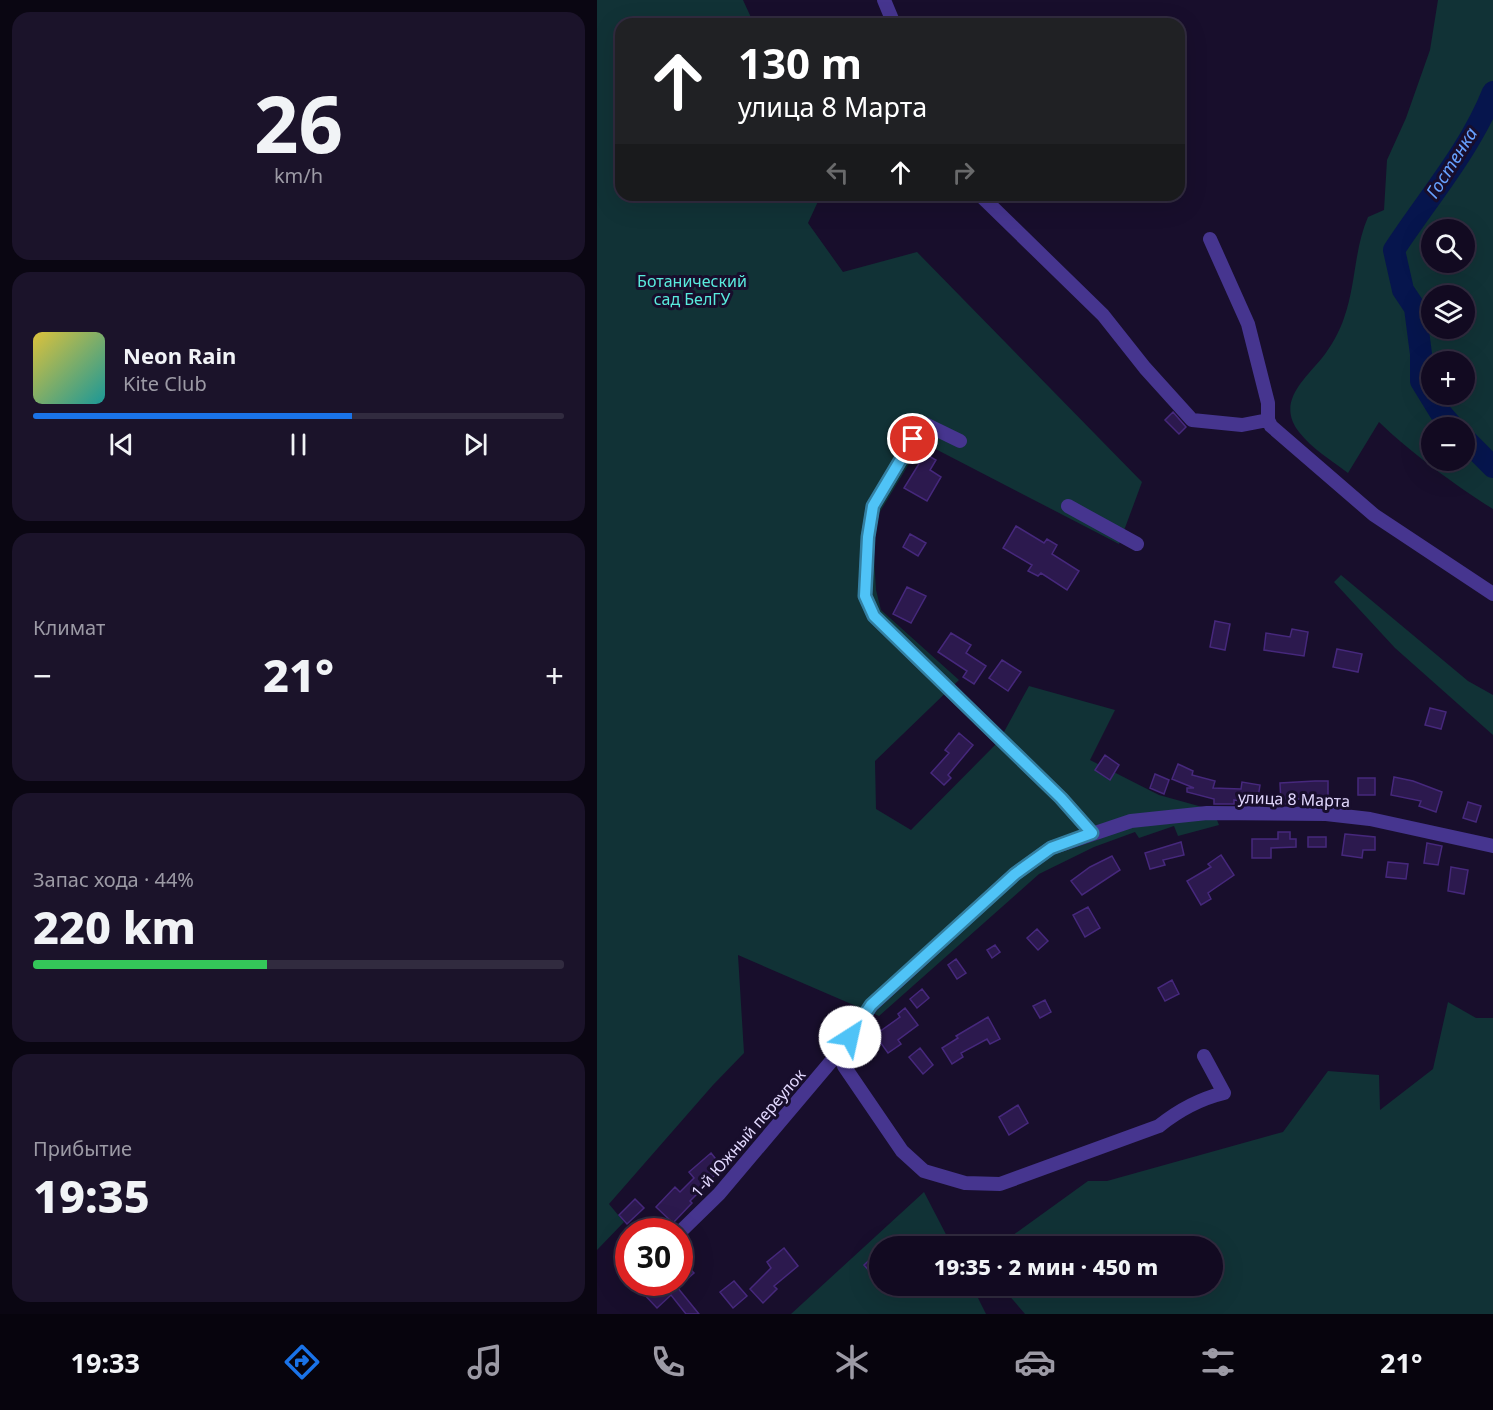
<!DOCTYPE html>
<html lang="ru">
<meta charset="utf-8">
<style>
:root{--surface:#120a21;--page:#1b132a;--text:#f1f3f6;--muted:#9c9aa5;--line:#312b3f;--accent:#1a73e8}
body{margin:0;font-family:"Noto Sans",sans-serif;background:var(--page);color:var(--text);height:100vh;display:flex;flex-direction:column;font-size:22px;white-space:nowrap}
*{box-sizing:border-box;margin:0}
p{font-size:20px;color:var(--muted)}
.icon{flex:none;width:33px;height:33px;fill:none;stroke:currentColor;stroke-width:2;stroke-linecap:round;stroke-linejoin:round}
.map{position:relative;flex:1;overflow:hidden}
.panel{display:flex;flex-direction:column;gap:12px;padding:12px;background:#0a0612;width:597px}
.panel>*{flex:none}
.guide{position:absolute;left:18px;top:18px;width:570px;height:183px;border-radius:18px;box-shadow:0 6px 24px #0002,0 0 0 2px var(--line);background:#202124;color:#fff;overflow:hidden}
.buttons{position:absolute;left:824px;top:219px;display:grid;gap:12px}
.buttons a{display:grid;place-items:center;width:54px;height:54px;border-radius:50%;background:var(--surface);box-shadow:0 6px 24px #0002,0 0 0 2px var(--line);font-size:30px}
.speed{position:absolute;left:18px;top:1218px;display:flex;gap:12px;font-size:30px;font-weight:700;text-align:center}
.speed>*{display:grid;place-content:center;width:78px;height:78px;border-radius:50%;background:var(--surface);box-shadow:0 6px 24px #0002,0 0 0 2px var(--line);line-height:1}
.speed .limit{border:9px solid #d22;background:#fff;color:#111}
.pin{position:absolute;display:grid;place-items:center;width:51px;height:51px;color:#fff;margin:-26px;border:3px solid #fff;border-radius:50%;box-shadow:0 2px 6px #0007}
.me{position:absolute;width:66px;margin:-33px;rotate:35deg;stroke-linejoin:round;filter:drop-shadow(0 0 4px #0008)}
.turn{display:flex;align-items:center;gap:21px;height:126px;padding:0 24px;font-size:27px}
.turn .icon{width:78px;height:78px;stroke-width:2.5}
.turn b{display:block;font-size:42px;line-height:51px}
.lanes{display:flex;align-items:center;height:57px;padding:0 24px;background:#0003;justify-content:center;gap:30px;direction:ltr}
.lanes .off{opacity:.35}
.big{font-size:45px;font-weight:800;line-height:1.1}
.panel .tile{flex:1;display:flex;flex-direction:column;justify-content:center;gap:9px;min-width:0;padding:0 21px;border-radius:18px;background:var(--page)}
.panel .dial{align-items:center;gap:0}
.dial b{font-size:78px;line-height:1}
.song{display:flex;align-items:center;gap:18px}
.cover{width:72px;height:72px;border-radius:9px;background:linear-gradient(135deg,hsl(50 70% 55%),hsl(180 70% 35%))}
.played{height:6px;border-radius:3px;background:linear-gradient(90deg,var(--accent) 60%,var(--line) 60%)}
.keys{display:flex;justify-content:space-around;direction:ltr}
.heat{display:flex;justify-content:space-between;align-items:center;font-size:33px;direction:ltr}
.charge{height:9px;border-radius:4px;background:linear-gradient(90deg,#34c759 44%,var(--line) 0)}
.trip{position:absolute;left:272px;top:1236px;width:354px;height:60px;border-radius:30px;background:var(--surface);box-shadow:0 6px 24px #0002,0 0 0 2px var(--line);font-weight:800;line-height:60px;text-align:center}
.menu{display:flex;height:96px;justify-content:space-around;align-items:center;background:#07040d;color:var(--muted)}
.menu .icon{width:42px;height:42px}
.menu .current{color:var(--accent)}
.menu b{font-size:27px;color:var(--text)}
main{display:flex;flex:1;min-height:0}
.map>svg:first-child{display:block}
.green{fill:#113236;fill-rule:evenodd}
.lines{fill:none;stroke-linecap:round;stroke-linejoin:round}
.river{stroke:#06154d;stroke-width:22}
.building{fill:#2c194e;stroke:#46287c;stroke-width:1.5}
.minor{stroke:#46358f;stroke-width:14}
.route-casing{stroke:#337fa1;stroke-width:15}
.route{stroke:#4fc3f7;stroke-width:10}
.labels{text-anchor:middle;stroke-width:6;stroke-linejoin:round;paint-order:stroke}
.park-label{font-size:16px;fill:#59ebdd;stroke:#180e2c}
.street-label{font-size:16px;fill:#e3d9ff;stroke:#180e2c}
.water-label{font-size:18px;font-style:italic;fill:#67a1ff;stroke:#180e2c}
</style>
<main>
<section class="panel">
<div class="tile dial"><b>26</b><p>km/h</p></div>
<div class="tile">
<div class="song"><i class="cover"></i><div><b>Neon Rain</b><p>Kite Club</p></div></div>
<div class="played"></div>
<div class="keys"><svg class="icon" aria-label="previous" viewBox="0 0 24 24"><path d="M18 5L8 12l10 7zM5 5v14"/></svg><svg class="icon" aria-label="pause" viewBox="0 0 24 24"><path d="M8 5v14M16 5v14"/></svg><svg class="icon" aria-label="next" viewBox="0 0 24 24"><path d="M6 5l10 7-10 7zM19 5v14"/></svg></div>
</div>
<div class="tile"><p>Климат</p>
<div class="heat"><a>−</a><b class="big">21°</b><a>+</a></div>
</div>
<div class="tile"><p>Запас хода · 44%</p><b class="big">220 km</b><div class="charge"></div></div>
<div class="tile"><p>Прибытие</p><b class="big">19:35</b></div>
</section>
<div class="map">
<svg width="896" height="1314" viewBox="0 0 896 1314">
<rect width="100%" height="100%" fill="#180e2c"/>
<path class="green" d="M0,0H146L157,24H24V195H224L211,223L246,272L320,252L545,482L522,544L325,442L275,525L279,590L284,610L362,680L278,761L279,809L314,830L402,741L432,686L518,710L493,760L562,795L616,810L622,825L581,836L577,826L542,838L538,832L497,847L442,874L282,1016L141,955L147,1053L116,1085L12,1204L27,1222L0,1250Z
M841,0H896V509C858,485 814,453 782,422L751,473C734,460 715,449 702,432C679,402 707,380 725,358C733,348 743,331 747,318C759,285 757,249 771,217L787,210L790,160L809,118L833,50ZM834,230H867V262H834ZM834,296H867V328H834ZM834,362H867V394H834ZM834,428H867V460H834Z
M744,575L871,681L896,695V735L798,648L737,582Z
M851,1002L879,1018H896V1314H428L404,1286H615V1246H401L491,1181H510L686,1132L731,1071L782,1075L783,1110L836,1069Z
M327,1192L355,1246H282V1286H375L389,1314H194Z"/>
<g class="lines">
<path class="river" d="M857,428L843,412L824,381V354L818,308L806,290L797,250C831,198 873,150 896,92
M867,438L896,467"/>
</g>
<path class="building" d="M576,412L589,427L582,434L568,420Z
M328,454L339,460L333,470L344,477L330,501L307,488Z
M419,526L447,543L450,539L460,545L455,554L482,571L470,590L444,573L441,576L431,571L435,565L406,548Z
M313,534L329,543L321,556L306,547Z
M310,587L329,596L314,623L296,614Z
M618,621L633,624L628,650L613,647Z
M695,629L711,632L707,656L667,650L669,633L693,637Z
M354,633L374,645L369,653L389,666L377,684L366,677L370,671L341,652Z
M740,649L765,654L761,672L736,667Z
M405,660L424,672L411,691L392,678Z
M833,708L849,712L844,729L828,725Z
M362,733L376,745L351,775L354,778L347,785L334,773L352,753L348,750Z
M508,755L522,765L513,780L498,770Z
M581,764L596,771L595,775L618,781L616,788L644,789L645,782L663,785L660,804L637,800V804H617V799L590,792V788H597L575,779Z
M558,774L572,780L567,794L553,788Z
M797,777L816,781L845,792L839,812L822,806L824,801L794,795Z
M761,778H778V795H761Z
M718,781H731V799H700V803L684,804L683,783Z
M871,802L884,806L879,822L866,818Z
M681,832H693V839H699V847L674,848V858H655V839H681Z
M748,834L778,837V850H766L765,858L745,855Z
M711,837H729V847H711Z
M584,842L587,855L566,860L568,865L553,869L548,853Z
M830,843L845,846L841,865L827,863Z
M624,855L637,875L611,893L614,899L604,905L590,881L614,867L611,864Z
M515,856L523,870L485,895L474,881L493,867Z
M791,862L811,864L809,879L789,877Z
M854,867L871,870L867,894L851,891Z
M491,907L503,928L488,937L476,915Z
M440,929L451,941L441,950L430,938Z
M398,945L403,952L395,958L390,950Z
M359,959L369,973L360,979L351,965Z
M575,980L582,994L568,1001L561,988Z
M325,989L332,998L320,1008L313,999Z
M448,1000L454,1012L443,1018L436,1006Z
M308,1008L321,1025L301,1040L304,1044L291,1053L278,1035L303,1017L301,1014Z
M391,1017L403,1039L393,1044L390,1039L364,1053L366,1057L355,1064L345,1048L361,1038L359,1036Z
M323,1048L336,1065L326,1074L312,1057Z
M421,1105L431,1123L412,1135L402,1117Z
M114,1153L126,1168L100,1191L102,1192L93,1201L95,1203L76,1223L59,1207L78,1187L83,1192L97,1178L92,1172Z
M38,1199L47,1208L30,1224L22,1215Z
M187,1248L201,1266L177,1286L180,1289L166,1303L153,1289L174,1268L170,1262Z
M282,1251V1282L267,1265Z
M82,1258L97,1273L82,1286Z
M137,1281L150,1296L136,1308L123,1292Z
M56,1282H76L102,1314H89L74,1295L60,1308L45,1292Z"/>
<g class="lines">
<path class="minor" d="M287,0L297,24
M383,195L506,315L548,368L595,420L645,425L671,420L674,426L777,515L896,594
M613,239L651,324L671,403V420
M363,441L326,423L276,506L271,537L268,596L277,616L464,798L495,833
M471,506L540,544
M242,1052L247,1066L305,1151L327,1171L368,1183L403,1184L562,1126C582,1110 602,1099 627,1093L607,1056
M82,1233L122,1194L242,1052L275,1005L418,874L454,848L534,821L610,813L729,814L773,819L896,846"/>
</g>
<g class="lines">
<defs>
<path id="route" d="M253,1037L274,1005L418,874L454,848L495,833L464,798L277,616L268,596L271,537L276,506L316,439"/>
</defs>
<use href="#route" class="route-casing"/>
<use href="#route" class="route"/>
</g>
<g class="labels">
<g class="park-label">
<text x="95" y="287">Ботанический<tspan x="95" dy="18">сад БелГУ</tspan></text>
</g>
<g class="street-label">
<text transform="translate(697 799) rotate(2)" y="6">улица 8 Марта</text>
<text transform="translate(151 1133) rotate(-49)" y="6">1-й Южный переулок</text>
</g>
<g class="water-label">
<text transform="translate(855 163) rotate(-58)" y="6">Гостенка</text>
</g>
</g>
</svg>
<div class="buttons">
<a><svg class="icon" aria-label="search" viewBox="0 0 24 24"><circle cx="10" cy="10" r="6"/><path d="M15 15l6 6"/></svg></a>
<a><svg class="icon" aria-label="layers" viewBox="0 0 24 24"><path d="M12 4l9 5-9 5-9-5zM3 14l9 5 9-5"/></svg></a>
<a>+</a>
<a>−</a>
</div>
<div class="speed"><div class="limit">30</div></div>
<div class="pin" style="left:316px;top:439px;background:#d93025"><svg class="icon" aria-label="arrive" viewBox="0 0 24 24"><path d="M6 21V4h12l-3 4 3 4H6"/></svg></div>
<svg class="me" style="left:253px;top:1037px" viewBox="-20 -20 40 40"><circle r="19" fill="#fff"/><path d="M0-13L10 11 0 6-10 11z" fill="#4fc3f7"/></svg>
<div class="trip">19:35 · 2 мин · 450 m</div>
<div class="guide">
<div class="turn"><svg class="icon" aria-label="ahead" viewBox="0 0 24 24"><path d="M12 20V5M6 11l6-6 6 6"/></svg><div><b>130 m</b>улица 8 Марта</div></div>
<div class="lanes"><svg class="icon off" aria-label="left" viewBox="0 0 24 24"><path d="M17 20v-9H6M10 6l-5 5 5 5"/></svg><svg class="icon" aria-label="ahead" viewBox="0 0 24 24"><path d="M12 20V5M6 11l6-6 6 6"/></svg><svg class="icon off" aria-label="right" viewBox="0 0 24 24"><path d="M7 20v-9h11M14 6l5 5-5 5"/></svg></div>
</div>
</div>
</main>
<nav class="menu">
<b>19:33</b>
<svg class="icon current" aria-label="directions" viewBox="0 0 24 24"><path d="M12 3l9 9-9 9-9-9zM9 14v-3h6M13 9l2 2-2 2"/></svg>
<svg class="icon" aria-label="music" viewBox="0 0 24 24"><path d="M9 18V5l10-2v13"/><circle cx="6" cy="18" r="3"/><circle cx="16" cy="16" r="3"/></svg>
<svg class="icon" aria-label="phone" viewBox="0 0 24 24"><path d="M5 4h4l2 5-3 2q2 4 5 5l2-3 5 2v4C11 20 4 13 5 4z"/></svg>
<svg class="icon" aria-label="climate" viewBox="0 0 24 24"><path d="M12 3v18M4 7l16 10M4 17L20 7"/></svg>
<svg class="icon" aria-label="car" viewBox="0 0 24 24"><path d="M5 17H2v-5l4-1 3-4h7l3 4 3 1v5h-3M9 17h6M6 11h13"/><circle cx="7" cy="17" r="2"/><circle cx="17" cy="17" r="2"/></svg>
<svg class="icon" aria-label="filters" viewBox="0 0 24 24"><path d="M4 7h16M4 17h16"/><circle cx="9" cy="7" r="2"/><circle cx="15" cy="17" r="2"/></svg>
<b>21°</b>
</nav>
